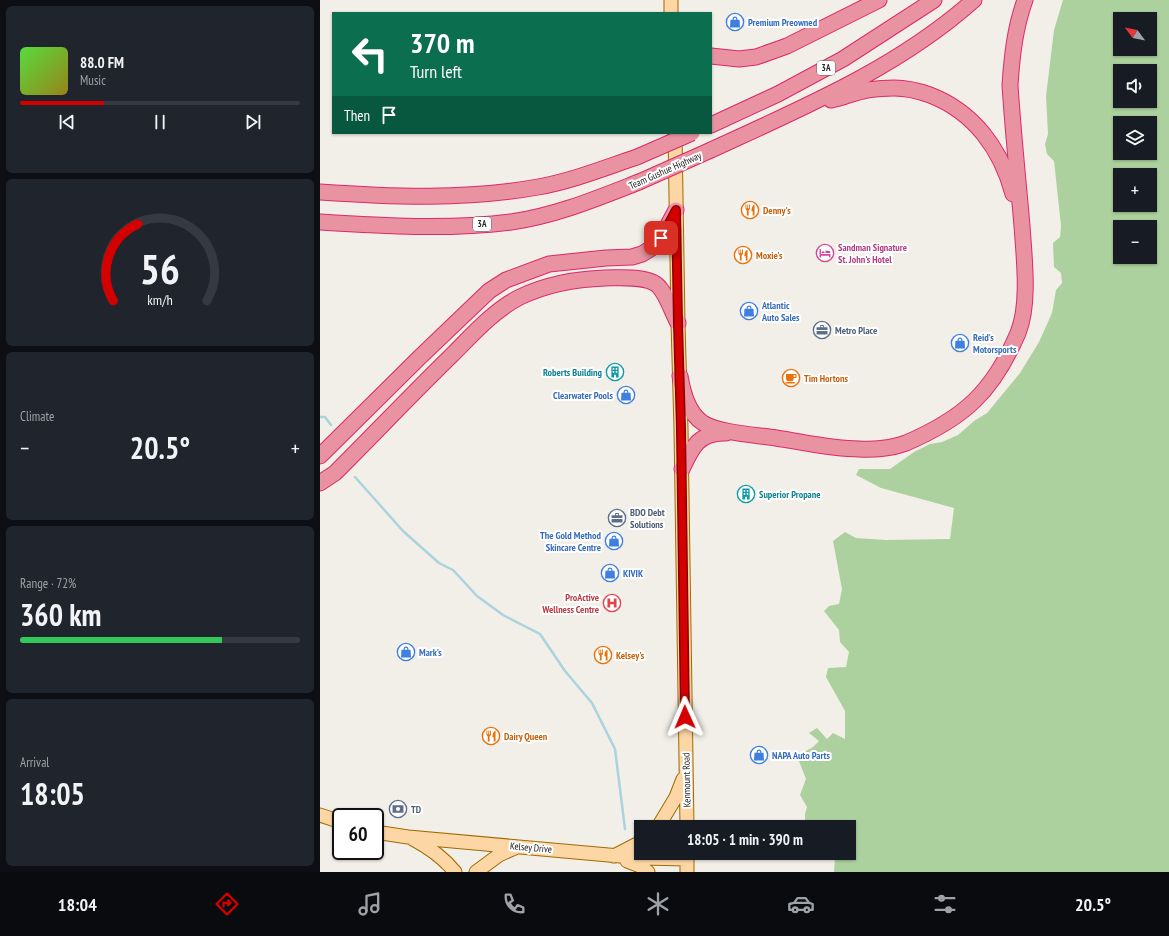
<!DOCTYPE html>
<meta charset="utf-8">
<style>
:root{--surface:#171b24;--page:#20242c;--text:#f1f3f6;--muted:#9ea1a6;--line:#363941;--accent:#d40000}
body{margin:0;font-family:"PT Sans Narrow",sans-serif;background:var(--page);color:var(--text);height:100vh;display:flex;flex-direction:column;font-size:15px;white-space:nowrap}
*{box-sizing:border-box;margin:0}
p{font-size:13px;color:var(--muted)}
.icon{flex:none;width:22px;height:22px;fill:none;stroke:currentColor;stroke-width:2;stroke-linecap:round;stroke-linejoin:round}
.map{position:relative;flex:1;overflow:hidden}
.panel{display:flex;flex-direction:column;gap:6px;padding:6px;background:#0d0f14;width:320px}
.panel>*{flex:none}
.banner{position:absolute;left:12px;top:12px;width:380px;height:122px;border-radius:0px;box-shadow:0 1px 3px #0004;background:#0b6e4f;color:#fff;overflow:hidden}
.needle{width:26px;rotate:302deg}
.buttons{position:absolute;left:793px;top:12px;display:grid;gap:8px}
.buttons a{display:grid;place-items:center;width:44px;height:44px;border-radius:0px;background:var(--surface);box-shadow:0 1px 3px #0004;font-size:20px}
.speed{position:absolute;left:12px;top:808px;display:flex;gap:8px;font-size:20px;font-weight:700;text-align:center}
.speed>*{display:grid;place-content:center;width:52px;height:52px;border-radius:50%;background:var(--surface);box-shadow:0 1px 3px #0004;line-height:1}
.speed .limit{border:2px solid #111;border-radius:6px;background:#fff;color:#111}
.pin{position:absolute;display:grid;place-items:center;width:34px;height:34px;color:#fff;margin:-17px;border-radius:8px;box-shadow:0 2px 6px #0006}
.me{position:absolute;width:44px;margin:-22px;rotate:359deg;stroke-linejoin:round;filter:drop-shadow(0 0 3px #0008)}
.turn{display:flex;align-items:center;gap:14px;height:84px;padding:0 12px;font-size:18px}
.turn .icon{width:52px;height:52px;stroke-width:2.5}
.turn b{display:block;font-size:28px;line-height:34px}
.then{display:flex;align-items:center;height:38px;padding:0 12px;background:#0003;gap:8px;font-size:15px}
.big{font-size:30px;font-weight:700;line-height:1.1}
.panel .tile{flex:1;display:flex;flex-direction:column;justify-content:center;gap:6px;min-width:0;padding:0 14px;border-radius:6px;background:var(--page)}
.panel .dial{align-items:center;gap:0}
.dial svg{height:104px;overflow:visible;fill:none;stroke:var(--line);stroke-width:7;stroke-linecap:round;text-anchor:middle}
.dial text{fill:var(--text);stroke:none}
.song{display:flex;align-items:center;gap:12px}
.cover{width:48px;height:48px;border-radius:6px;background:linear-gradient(135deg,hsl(110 70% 55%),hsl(50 70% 35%))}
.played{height:4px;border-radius:2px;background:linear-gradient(90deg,var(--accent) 30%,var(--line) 30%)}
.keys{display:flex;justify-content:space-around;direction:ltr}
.heat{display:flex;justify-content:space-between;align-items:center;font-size:22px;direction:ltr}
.charge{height:6px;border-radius:3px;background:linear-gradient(90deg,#34c759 72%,var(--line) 0)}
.trip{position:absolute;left:314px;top:820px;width:222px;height:40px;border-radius:0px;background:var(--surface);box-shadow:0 1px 3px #0004;font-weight:700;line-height:40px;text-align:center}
.menu{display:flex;height:64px;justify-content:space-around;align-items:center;background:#090b0e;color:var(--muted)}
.menu .icon{width:28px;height:28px}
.menu .active{color:var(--accent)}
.menu b{font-size:18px;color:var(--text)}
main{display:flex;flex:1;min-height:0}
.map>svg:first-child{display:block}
.forest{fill:#add19e;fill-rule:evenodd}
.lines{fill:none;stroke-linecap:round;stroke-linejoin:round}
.stream{stroke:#aad3df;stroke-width:2.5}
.major-casing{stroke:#a06b00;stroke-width:15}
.highway-casing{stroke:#dc2a67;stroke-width:17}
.major{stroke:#fcd6a4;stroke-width:13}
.highway{stroke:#e892a2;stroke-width:15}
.highway-bridge-casing{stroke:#dc2a67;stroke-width:17;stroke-linecap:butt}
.highway-bridge{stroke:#e892a2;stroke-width:15}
.route-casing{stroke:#8a0000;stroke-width:10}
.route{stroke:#d40000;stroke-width:7}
.labels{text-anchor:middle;stroke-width:4;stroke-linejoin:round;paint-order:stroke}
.shield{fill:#fff;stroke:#646464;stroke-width:1}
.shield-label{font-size:9px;font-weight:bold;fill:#222}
.shop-label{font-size:10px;font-weight:bold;fill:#366cbe;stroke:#fff;text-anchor:start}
.street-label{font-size:10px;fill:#222;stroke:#fff}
.food-label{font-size:10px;font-weight:bold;fill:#c56008;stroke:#fff;text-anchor:start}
.hotel-label{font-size:10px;font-weight:bold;fill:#b23c85;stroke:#fff;text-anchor:start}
.service-label{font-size:10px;font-weight:bold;fill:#4e5e75;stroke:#fff;text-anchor:start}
.culture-label{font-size:10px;font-weight:bold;fill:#0d838f;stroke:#fff;text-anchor:end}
.health-label{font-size:10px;font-weight:bold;fill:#be3a42;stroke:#fff;text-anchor:end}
</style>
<main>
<section class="panel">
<div class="tile">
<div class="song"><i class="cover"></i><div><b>88.0 FM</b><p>Music</p></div></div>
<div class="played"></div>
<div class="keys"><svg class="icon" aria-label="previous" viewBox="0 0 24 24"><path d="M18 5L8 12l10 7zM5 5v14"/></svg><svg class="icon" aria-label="pause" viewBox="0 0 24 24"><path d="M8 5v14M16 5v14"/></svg><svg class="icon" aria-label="next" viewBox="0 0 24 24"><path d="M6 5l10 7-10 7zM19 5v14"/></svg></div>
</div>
<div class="tile dial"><svg viewBox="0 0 100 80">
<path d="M14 69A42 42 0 1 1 86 69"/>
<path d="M14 69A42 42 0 0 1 33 10" stroke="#d40000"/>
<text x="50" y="56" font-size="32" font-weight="700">56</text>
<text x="50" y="72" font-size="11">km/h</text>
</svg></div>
<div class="tile"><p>Climate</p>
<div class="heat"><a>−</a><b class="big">20.5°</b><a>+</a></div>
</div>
<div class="tile"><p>Range · 72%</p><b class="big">360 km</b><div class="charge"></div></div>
<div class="tile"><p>Arrival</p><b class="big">18:05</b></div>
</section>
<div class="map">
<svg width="849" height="872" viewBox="0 0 849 872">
<rect width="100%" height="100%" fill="#f2efe9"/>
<path class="forest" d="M743,0H849V872H514L515,857L505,853H529V827H485V814L487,807L480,795L486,779L477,756L493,747L499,741L489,733L497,728L507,739L513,733L525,739V711L506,677L508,668L526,667L529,652L520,642L519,630L504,611L509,606L519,604L522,589L513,541L525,532L536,538L566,540L630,539L634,508L561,488L536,475L539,469H570L594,452L610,444L622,442L638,435L654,421L667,413L700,373L719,342L732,313L736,290L742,283L741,273L734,267L733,243L740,237L741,226L734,161L727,154L725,144L728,134L726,96L734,30ZM800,19H830V49H800ZM800,71H830V101H800ZM800,123H830V153H800ZM800,175H830V205H800ZM800,227H830V257H800Z"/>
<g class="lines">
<path class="stream" d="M0,417H5L11,425
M35,477L83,531L119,563L133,570L157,596L183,615L220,634L245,671L272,703L295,749L305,829"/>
<defs>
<path id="major" d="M351,0V13
M355,133L358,323L361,429L367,827
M0,815L21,822
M338,827L356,797L363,779
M55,832L88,837L322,858L367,859
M93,839C110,848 123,857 135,872
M367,853V872
M294,856L321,842
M307,861L320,866L328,872
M156,872L179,855L197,847"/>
<path id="highway" d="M391,56L419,59L436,57L467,46L559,0
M511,100C523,98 535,92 547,90C555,89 565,88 574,88C586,88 599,91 610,95C654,112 681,149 693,194
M391,125L458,94L523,59L614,0
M391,150C482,108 578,68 654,0
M0,192C72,197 147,200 218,187C252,181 284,168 317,157
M0,222C63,226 128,230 191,222C235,216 278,198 319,182
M360,376C363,393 368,413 383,423C399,433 437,435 456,438C483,442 512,449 539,449C554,450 573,448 586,443C644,418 673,392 698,333C710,304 704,257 702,226C698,179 693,132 690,85C692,55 695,28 705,0
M0,456L101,356L169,291L186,280L229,264L286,258L312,257L322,254L335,246L341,238L356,210
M362,469C372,447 379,432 406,433
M0,483L15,473C54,434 92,394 132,355C152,335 174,310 200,297C227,284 256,279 285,278C300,278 331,275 340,288C348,298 352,312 358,323"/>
</defs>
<use href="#major" class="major-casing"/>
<use href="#highway" class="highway-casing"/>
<use href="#major" class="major"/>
<use href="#highway" class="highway"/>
<defs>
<path id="highway-bridge" d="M317,157L372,133
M319,182L391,150"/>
</defs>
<use href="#highway-bridge" class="highway-bridge-casing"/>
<use href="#highway-bridge" class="highway-bridge"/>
</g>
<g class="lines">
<defs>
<path id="route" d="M341,238L356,210L358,323L361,429L365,717"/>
</defs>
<use href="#route" class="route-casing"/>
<use href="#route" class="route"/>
</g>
<defs>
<symbol id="shop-ring" viewBox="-11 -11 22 22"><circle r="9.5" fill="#fff" stroke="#3f7fe0" stroke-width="1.5"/><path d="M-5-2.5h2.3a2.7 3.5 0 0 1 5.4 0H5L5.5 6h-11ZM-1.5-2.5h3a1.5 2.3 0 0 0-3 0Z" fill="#3f7fe0"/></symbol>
<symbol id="restaurant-ring" viewBox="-11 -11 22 22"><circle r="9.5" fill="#fff" stroke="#e8710a" stroke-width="1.5"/><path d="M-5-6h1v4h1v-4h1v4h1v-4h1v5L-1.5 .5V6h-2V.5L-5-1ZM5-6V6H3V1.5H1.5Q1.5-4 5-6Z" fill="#e8710a"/></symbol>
<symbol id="hotel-ring" viewBox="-11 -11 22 22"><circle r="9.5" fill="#fff" stroke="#d1479c" stroke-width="1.5"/><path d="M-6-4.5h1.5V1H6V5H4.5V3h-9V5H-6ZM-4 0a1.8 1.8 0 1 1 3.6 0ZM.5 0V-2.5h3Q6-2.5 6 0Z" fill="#d1479c"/></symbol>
<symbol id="office-ring" viewBox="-11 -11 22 22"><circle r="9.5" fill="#fff" stroke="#5c6f8a" stroke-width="1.5"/><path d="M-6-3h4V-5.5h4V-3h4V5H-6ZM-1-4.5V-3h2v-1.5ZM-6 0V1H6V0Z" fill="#5c6f8a"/></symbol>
<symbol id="building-ring" viewBox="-11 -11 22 22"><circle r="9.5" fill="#fff" stroke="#0f9aa8" stroke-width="1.5"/><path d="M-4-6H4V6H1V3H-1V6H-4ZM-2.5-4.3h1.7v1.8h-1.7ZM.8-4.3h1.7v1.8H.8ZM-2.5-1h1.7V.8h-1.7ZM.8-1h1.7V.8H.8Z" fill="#0f9aa8"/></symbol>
<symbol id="cafe-ring" viewBox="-11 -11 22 22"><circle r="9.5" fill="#fff" stroke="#e8710a" stroke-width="1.5"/><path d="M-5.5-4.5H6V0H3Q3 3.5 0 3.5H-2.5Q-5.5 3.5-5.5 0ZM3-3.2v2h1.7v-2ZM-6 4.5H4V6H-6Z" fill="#e8710a"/></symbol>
<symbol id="hospital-ring" viewBox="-11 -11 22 22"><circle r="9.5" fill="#fff" stroke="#e0444e" stroke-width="1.5"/><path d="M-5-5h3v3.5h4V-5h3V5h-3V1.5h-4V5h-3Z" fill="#e0444e"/></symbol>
<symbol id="bank-ring" viewBox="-11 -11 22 22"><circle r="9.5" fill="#fff" stroke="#5c6f8a" stroke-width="1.5"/><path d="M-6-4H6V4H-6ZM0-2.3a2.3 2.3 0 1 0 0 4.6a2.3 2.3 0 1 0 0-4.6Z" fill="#5c6f8a"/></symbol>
</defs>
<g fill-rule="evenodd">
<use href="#shop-ring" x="405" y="12" width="20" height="20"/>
<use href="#restaurant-ring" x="420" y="200" width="20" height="20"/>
<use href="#hotel-ring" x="495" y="243" width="20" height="20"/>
<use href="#restaurant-ring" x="413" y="245" width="20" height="20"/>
<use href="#shop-ring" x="419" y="301" width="20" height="20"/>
<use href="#office-ring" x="492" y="320" width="20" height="20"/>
<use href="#shop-ring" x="630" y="333" width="20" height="20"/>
<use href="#building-ring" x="285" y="362" width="20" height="20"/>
<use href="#cafe-ring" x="461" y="368" width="20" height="20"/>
<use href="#shop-ring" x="296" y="385" width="20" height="20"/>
<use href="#building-ring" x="416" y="484" width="20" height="20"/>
<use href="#office-ring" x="287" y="508" width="20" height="20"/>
<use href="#shop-ring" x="284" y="531" width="20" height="20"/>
<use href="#shop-ring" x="280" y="563" width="20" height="20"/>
<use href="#hospital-ring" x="282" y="593" width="20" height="20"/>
<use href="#shop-ring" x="76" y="642" width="20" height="20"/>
<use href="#restaurant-ring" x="273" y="645" width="20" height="20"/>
<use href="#restaurant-ring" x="161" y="726" width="20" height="20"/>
<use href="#shop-ring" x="429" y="745" width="20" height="20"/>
<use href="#bank-ring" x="68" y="799" width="20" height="20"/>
</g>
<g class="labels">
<g class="shield">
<rect x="497" y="61" width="18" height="14" rx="3"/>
<rect x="153" y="217" width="18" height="14" rx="3"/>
</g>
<g class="shield-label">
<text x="506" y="71">3A</text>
<text x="162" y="227">3A</text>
</g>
<g class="shop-label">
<text x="428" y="26">Premium Preowned</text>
<text x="442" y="309">Atlantic<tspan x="442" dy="12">Auto Sales</tspan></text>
<text x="653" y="341">Reid's<tspan x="653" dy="12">Motorsports</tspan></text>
<text x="293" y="399" text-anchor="end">Clearwater Pools</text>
<text x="281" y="539" text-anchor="end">The Gold Method<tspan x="281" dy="12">Skincare Centre</tspan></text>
<text x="303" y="577">KIVIK</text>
<text x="99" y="656">Mark's</text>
<text x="452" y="759">NAPA Auto Parts</text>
</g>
<g class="street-label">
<text transform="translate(345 170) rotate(-24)" y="4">Team Gushue Highway</text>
<text transform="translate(366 780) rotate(-91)" y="4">Kenmount Road</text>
<text transform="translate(211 847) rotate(5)" y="4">Kelsey Drive</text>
</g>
<g class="food-label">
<text x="443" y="214">Denny's</text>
<text x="436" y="259">Moxie's</text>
<text x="484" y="382">Tim Hortons</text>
<text x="296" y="659">Kelsey's</text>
<text x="184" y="740">Dairy Queen</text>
</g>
<g class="hotel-label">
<text x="518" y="251">Sandman Signature<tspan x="518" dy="12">St. John's Hotel</tspan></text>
</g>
<g class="service-label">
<text x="515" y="334">Metro Place</text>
<text x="310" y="516">BDO Debt<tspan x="310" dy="12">Solutions</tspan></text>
<text x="91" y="813">TD</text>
</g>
<g class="culture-label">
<text x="282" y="376">Roberts Building</text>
<text x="439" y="498" text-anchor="start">Superior Propane</text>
</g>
<g class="health-label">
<text x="279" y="601">ProActive<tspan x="279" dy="12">Wellness Centre</tspan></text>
</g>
</g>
</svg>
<div class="buttons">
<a><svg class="needle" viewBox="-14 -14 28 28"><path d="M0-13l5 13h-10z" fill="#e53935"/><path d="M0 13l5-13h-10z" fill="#9ea1a6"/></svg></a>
<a><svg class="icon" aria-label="sound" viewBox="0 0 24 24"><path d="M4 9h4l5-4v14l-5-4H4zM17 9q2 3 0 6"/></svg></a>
<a><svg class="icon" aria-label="layers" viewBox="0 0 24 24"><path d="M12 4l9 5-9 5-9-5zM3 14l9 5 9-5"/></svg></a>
<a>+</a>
<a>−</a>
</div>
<div class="speed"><div class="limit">60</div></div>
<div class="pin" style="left:341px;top:238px;background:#d93025"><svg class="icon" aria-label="arrive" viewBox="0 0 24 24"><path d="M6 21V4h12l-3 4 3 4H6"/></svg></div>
<svg class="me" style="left:365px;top:717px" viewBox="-20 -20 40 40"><path d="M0-17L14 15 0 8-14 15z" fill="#d40000" stroke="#fff" stroke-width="4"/></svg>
<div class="trip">18:05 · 1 min · 390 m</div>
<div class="banner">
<div class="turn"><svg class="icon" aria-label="left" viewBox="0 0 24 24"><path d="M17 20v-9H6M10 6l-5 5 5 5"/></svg><div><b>370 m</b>Turn left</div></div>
<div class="then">Then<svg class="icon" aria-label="arrive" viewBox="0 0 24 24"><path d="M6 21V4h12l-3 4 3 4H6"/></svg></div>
</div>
</div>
</main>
<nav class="menu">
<b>18:04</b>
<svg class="icon active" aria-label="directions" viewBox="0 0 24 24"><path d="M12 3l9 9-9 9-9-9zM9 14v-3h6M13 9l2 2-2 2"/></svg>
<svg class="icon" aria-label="music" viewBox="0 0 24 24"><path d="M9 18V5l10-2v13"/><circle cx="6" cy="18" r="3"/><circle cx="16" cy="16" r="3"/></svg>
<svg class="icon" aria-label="phone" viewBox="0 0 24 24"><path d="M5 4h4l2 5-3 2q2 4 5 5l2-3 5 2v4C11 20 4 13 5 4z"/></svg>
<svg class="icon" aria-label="climate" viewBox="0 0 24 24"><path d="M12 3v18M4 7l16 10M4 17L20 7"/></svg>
<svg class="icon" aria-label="car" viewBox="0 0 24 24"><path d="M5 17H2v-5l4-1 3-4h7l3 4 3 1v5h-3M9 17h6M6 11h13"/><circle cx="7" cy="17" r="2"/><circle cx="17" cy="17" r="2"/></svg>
<svg class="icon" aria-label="filters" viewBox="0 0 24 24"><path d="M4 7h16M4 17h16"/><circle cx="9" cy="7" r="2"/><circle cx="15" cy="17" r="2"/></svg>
<b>20.5°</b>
</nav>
